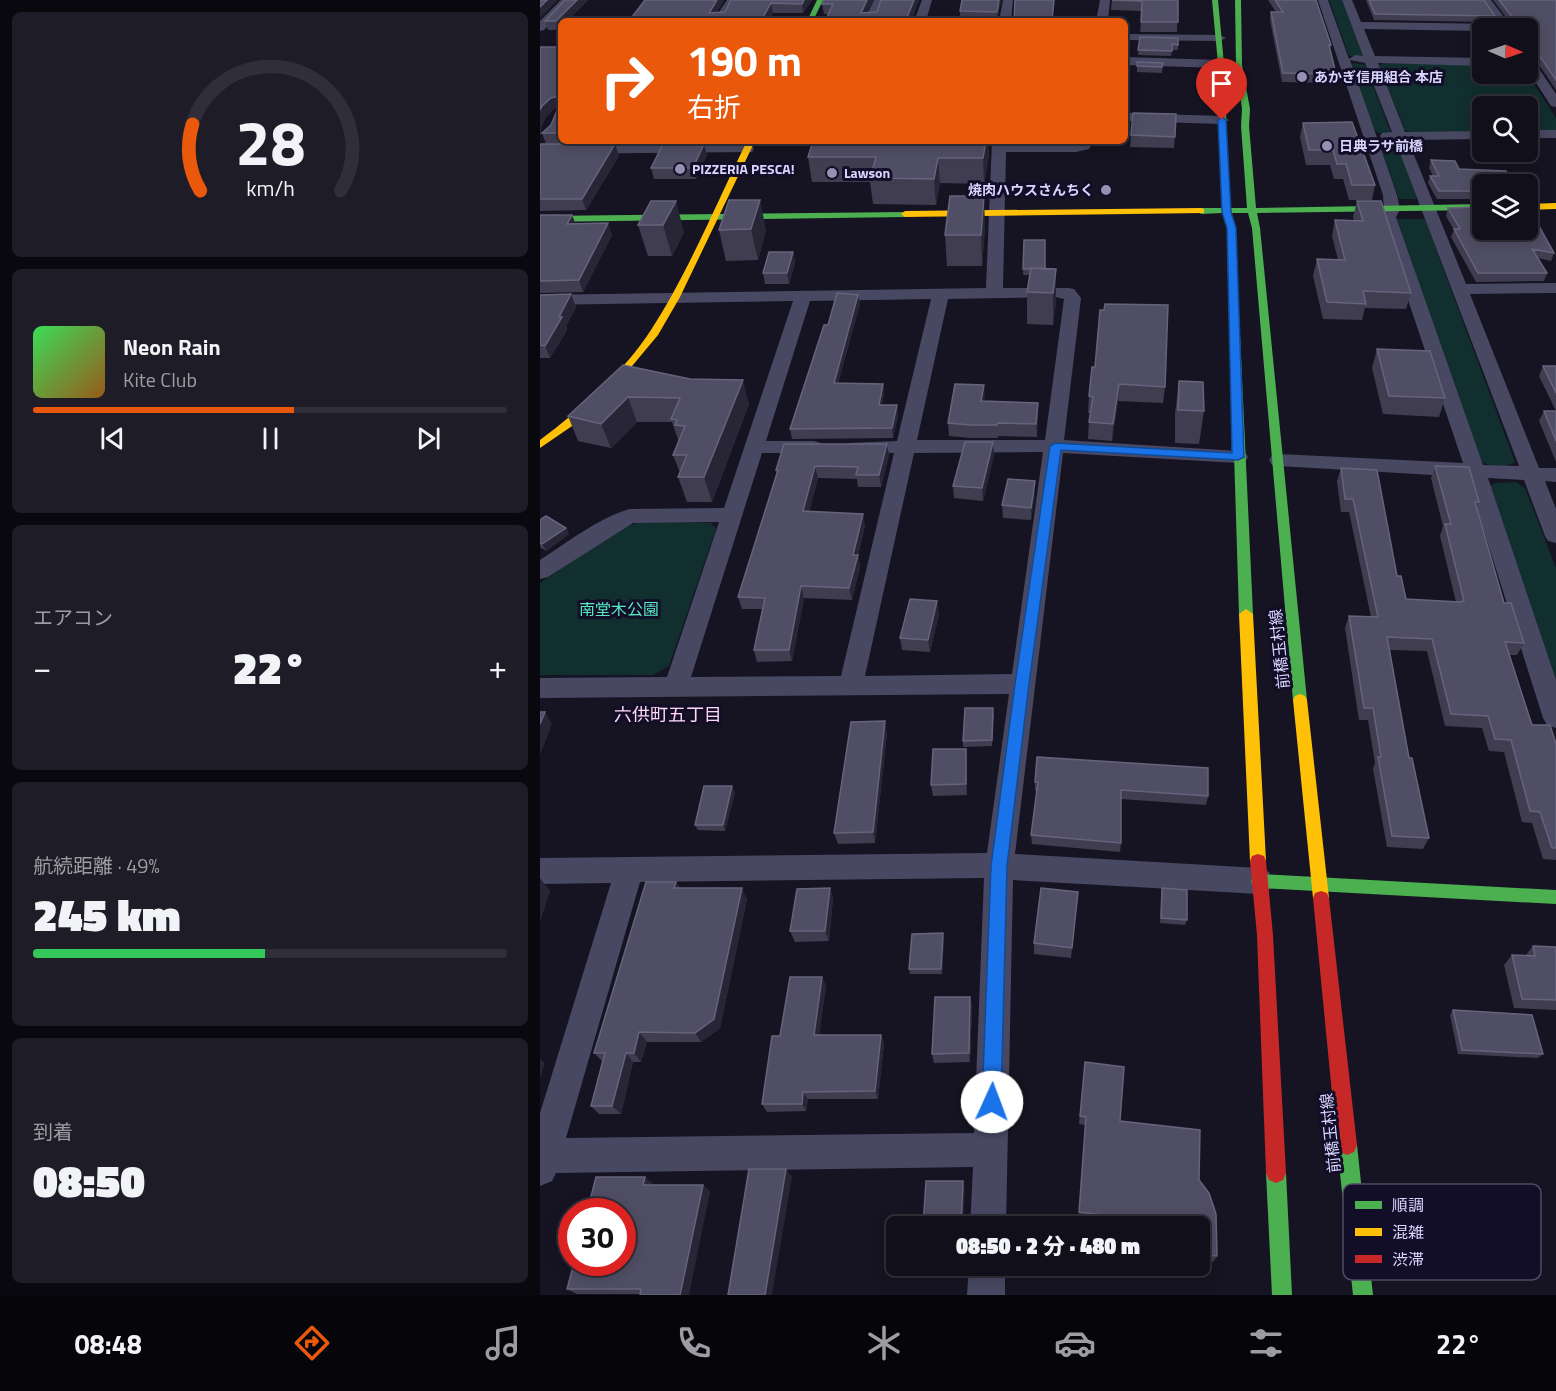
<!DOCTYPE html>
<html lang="ja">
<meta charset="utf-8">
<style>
:root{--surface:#100f1a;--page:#1e1d27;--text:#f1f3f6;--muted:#9c9ca2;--line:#302f39;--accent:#ea580c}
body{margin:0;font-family:"Titillium Web","Noto Sans JP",sans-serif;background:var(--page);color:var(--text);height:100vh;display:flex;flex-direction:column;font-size:22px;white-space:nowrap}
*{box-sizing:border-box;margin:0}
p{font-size:20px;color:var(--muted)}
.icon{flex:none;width:33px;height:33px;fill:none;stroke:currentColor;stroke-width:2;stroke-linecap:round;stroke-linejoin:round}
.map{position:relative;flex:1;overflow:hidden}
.drawer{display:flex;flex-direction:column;gap:12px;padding:12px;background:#09080e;width:540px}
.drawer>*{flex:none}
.top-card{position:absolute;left:18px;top:18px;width:570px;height:126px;border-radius:9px;box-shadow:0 3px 15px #0003,0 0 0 2px var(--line);background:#ea580c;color:#fff;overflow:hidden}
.needle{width:39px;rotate:92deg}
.controls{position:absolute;left:932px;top:18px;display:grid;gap:12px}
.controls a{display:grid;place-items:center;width:66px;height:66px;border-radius:9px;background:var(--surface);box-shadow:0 3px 15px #0003,0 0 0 2px var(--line);font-size:30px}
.speed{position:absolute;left:18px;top:1198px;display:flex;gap:12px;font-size:30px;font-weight:700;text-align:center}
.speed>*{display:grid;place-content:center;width:78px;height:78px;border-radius:50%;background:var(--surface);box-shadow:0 3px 15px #0003,0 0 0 2px var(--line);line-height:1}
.speed .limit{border:9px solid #d22;background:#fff;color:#111}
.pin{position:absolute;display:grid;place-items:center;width:51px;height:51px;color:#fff;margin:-62px -26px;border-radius:50% 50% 50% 0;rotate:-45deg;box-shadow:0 0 6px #0007}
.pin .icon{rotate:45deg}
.me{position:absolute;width:66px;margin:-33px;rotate:2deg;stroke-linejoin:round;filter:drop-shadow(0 0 4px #0008)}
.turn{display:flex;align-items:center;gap:21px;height:126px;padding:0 30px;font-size:27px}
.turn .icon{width:78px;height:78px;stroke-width:2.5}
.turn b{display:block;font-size:42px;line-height:51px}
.big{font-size:45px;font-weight:800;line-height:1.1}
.drawer .widget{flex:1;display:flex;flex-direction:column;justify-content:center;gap:9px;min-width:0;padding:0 21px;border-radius:9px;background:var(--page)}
.drawer .dial{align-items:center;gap:0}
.dial svg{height:156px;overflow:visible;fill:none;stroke:var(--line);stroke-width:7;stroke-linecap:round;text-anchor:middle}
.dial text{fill:var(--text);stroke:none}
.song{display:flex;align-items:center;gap:18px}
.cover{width:72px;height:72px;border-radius:9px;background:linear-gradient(135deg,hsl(130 70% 55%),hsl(30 70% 35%))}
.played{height:6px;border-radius:3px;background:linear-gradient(90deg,var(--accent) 55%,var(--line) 55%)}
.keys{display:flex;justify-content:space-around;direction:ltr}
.heat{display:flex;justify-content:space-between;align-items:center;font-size:33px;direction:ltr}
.charge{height:9px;border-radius:4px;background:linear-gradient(90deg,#34c759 49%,var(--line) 0)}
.trip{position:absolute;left:346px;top:1216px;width:324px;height:60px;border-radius:9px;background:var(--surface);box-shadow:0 3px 15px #0003,0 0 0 2px var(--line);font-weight:800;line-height:60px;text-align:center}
.tab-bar{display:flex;height:96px;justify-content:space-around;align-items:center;background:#06060a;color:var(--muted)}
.tab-bar .icon{width:42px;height:42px}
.tab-bar .active{color:var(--accent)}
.tab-bar b{font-size:27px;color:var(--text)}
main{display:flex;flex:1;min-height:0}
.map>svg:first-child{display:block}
.green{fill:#112f2e}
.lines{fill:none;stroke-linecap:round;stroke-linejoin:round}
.street{fill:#484863;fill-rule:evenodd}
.fast{fill:#4caf50;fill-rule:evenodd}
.slow{fill:#ffc107;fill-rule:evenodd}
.jam{fill:#c62828;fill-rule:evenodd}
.wall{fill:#403d51}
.shaded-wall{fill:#282636}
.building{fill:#504e64;stroke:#66637c;stroke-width:1.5}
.route{fill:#1a73e8;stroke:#114b97;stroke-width:1.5}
.poi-dot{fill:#9591b2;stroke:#120e28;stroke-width:2}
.labels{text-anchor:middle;stroke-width:6;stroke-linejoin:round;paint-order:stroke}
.far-poi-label{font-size:14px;font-weight:bold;fill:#d9d5ff;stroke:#120e28;text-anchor:start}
.park-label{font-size:16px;fill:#57e8c0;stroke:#120e28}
.street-label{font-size:16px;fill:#d9d5ff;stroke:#120e28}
.neighbourhood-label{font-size:18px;fill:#ffd7f2;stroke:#120e28}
.key{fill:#120e28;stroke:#4e4a68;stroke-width:1.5}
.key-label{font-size:16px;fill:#d9d5ff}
</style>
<main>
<section class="drawer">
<div class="widget dial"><svg viewBox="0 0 100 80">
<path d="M14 69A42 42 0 1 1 86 69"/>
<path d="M14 69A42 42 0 0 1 10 35" stroke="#ea580c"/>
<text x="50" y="56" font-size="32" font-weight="700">28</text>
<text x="50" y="72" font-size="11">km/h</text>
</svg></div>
<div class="widget">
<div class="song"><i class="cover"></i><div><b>Neon Rain</b><p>Kite Club</p></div></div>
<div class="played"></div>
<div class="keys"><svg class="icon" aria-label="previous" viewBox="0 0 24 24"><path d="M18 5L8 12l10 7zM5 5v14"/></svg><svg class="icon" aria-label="pause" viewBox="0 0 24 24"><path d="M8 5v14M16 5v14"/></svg><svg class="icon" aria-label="next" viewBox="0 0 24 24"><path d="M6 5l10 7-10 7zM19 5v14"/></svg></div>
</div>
<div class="widget"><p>エアコン</p>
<div class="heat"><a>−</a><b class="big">22°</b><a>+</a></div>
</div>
<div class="widget"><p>航続距離 · 49%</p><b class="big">245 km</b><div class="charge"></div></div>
<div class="widget"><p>到着</p><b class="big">08:50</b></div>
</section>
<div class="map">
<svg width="1016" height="1295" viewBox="0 0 1016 1295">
<rect width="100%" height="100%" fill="#161422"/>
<path class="green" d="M789,0H802L823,56H809Z
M814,63L825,65L851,133H839L834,130L811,64Z
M844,63L942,65V74L987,73L1016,118V131H987V106H942V132L873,133L865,130L839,65Z
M842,140H853L857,142L877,199H859L839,143Z
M857,219H885L975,462C964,469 951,467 940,461Z
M976,482L985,488L1016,568V683L948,487L955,483Z
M101,522L171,523L176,529L129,666L113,675H0V583L84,527Z"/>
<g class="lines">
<path class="street" d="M21,0H32L4,30L0,31V21Z
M187,0H197L185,21H173Z
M334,0H344L336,21H324Z
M382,0H392L386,21H374Z
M463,0H473L471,21H459Z
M560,0H570L568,21H556Z
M778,0H788L809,59L815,55L823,56L802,0H812L821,22L958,24L940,0H951L972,28H942V31L824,29L835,56L942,58V66L838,63L865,132L942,131V139L868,140L926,284L1016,283V293L930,294L999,468H1016V482L1005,481L1016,509V543L1008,541L1005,536L984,480L948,478L1016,680V728L1007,725L1003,718L927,477L739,466L732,465L729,460L732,455L739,454L923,463L840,217L844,209L843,195ZM810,60L825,63L852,132L842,133L840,136L842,139L855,140L979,466L943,465L856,217L860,209L857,195Z
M585,34L680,35L686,38L680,41L585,40Z
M987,56L991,57L1016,94V107L1011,106L987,69Z
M585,57L681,60L687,64L681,68L585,65Z
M585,113L682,116L689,120L682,124L585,121Z
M987,130H1016V138H987Z
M452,141H466V144H536L539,141H553L549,149L536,152H466L463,288H528L534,289L541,298L524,440L698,451L705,452L708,457L705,462L698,463L523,453L475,854L719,868L729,872L733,881L729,890L719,894L473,880L466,1227H430L433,1167L16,1173L12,1181L0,1186V1113L71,883L0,884V858L447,853L469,694L0,698V678L127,677L179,522L93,523L8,577L0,579V560C28,542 58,518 90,509L184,508L253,301L0,305V295L446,288ZM516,297L524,299L505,440H377L408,299ZM391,299L357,441L308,443L305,447L308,451L354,453L301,676L151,677L222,453H274L281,451L284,447L281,443L274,441H226L270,301ZM503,452L472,674L325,676L374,453ZM444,878L434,1133L26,1138L100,882Z
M207,145L212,146L214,149L212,152L0,154V146Z
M429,1266H465V1295H427Z"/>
<path class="fast" d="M277,0H283L273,21H267Z
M672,0H678L684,64L690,208H707L701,126L702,109L696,65L695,0H701L702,65L710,109L709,126L716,208L942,204V210L717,213L720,228L767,700L765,704H755L753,700L712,228L708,213H691L695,228L713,614L706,619L699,614L687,228L682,213L661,214L657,211L661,208H682L678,64Z
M368,212L369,214L365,217L0,222V216Z
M719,874L1016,890V904L719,888L713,886L711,881L713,876Z
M807,1135L814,1138L817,1145L833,1295H813L797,1145L800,1138Z
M736,1163L743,1166L746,1173L752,1295H732L726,1173L729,1166Z"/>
<path class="slow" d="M207,141H215L140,297L118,335L72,390L35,424L0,448V440C40,410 84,372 111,330C148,273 177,202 207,141Z
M1016,203V209L987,210V204Z
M661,208L664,209V213L365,217L361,214L365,211Z
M706,609L713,614L726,861L724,866L718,868L712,866L710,861L699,614Z
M760,694L765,696L767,700L789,898L787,903L781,905L775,903L773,898L753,700L755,696Z"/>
<path class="jam" d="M718,854L724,856L726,861L733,935L746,1173L743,1180L736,1183L729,1180L726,1173L717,935L710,861L712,856Z
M781,891L787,893L789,898L817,1145L814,1152L807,1155L800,1152L797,1145L773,898L775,893Z"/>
</g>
<path class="wall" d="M25,0H48L27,21H21V28L19,30H8L5,21Z
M105,0H184L177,12H185L191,0H272L263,13H233L228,21H89Z
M284,0H333L327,12H337L341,0H379L371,21H285L289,14H284L282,4Z
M461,0L457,21H420V11Z
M572,0H638L637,32H600L602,11L571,10Z
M728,0H776L791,45L790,49L796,74L794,83L742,82L730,20L731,12H736Z
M826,0H944L955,16L953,22L834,20Z
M953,0H1016V90L993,56L987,55L942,28V37L940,33L941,27L971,24Z
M600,37L638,45V50H632L631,56L598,55Z
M0,47H21V141H172V143L6,144L2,133L11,125L18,108H15L6,117L1,127L0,137Z
M597,62L623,63L622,73L597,72Z
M593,113L636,114L634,148L590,147Z
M763,123L835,185L832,200H809L803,179H794L790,165H766L760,137Z
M273,141H448L449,155L444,184L400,183L396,205L333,204L330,182H272L268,157Z
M0,144L79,156L46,210L0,211Z
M167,155L156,179H114L111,168Z
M891,160L919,169L942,184V199H897L888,183L890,176H893L889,168Z
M189,200L226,230L218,260L186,261L179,230Z
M111,201L144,232L132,256H108L98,225Z
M817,201L871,293L866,309L825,308L822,320L783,319L773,276L777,259L798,260L792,236L795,220H814L813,217Z
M908,208L989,217L1014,253L1011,261L998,258L1007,273L1004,281L936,282L911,237L914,230L906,216Z
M0,215L35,223L72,235L43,292L0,293Z
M445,227L442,266H407L405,235Z
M484,240L505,269H516V301L513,325L487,324V292L490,275H483Z
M253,252L255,263L249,284H225L223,273Z
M31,294L36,307L26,326L27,330L10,358H0V295Z
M318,295L320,304L298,383L343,384L344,394L342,405L358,415L353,438L252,439L250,429L288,325Z
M837,349L905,398L899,417L843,414L832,368Z
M83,365L209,404L172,502H147L138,477L140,473L133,455L139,442L132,422H97L71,448L38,441L28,416Z
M1003,366H1016V462L999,421L1004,411H1016L999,376Z
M552,367L625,387L623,403L578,401L572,441L548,439L549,422L550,413H548L549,396Z
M639,381L664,411L659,444L635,443V414Z
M445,398L444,401L498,403L497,437L458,436V438H431L409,436L408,423Z
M347,444L349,455L341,487H318L317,479L278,478L269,512L325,525L318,556L320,567L312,600L264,598L252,661L217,662L214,650L223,609H202L198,597L237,475L236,470Z
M454,455L443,501L414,498L413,486Z
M895,466L939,502L937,508L964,603L984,643L977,655H970L992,725L1016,744V860L1003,859L992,823L982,822L964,752L949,751L942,728L905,726L887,651L850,650L869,758L889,838L883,849L847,847L833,769L835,763L828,720H819L805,628L809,616L831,617L809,512H801L797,481L801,468L857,576L866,599L916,602L900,536L903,526L891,478Z
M495,494L491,520L463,518L462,505Z
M0,520L26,528L29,534L6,551L0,547Z
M399,614L390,652L362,650L360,638Z
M454,714L452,746L423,747V741Z
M347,733L335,843L298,844L294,833Z
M427,760V795L393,796L391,785Z
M495,782L668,796L666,805L581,799V843L580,852L492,844L491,835L497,791H495Z
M195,792L185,831L158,830L155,825Z
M136,882L140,888L207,899L180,1028L161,1042H107L101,1062H93L81,1114H59L51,1106L62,1061L54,1053Z
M290,888L293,898L289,941L255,942L250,931Z
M622,888L647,920L645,925L620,923Z
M538,892L531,958L494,954V943Z
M403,933L404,938L402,974H370L369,969Z
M993,946L1016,947V1010L974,1008L964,965L972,955L985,956Z
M282,977L286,986L279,1035H341L344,1043L338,1099H268L266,1111L227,1112L222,1104L240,1036Z
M430,997L432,1006L430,1062L394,1063L392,1054Z
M913,1010L1003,1054L998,1058L918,1054L910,1015Z
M545,1062L580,1121L659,1180L677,1256L673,1262L660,1260V1227H602L539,1219L545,1125L539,1124Z
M113,1184V1185H163L170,1192L100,1294H37L27,1289Z"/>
<path class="shaded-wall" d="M7,0H18L0,18V7Z
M37,0H48L27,21H21V28L19,30L16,21Z
M177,0H184L172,21L169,13Z
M264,0H272L263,13L262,4Z
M327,0H333L324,20L321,13Z
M374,0H379L371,21H366Z
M459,0H461L457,21V12Z
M231,3L233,13L228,21H221Z
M19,96L21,107L15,108L6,117L1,127L0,137V110L2,106L11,98Z
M446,141H448L449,155L444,184L443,158Z
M75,144L79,156L46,210L42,199Z
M164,144L167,155L156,179L153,168Z
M398,158L400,183L396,205L394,179Z
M444,196L445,227L442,266L441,235Z
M220,200L226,230L218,260L211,229Z
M136,201L144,232L132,256L123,225Z
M32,215L37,227L27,224Z
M68,223L72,235L43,292L39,280Z
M253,252L255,263L249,284L247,273Z
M516,269V301L513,325V293Z
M31,294L36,307L26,326L27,330L10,358L5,346Z
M318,295L320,304L295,393L294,383Z
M203,380L209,404L172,502L164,477Z
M343,384L344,394L340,415L339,405Z
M579,384L578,401L572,441L573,424Z
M444,385L445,398L442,414L441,401Z
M88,397L97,422L71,448L61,424Z
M498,403V416L497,437L496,424Z
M357,405L358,415L353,438L352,428Z
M453,442L454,455L443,501L442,488Z
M347,444L349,455L341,487L339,475Z
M275,466L278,478L266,523L263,511Z
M495,481V494L491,520V508Z
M323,514L325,525L318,556L320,567L312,600L309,588L313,555Z
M26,528L29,534L6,551L2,544Z
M261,586L264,598L252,661L249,650Z
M397,601L399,614L390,652L388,640Z
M5,712L12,724L0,755V724Z
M345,721L347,733L335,843L333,832Z
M426,749L427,760V795L426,784Z
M192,786L195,792L185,831L183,825Z
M0,878L10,891L0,922Z
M136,882L142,893L134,888Z
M202,888L207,899L180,1028L161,1042L155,1033Z
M290,888L293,898L289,941L285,931Z
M403,933L404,938L402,974L401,969Z
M282,977L286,986L278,1043L274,1035Z
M430,997L432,1006L430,1062L429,1053Z
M99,1032L107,1042L101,1062L94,1053Z
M341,1035L344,1043L338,1099L335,1091Z
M86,1053L93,1062L81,1114L72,1106Z
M0,1059L5,1063L0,1078Z
M263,1092L268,1099L266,1111L262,1104Z
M246,1169L252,1177L232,1295H225Z
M105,1177L113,1184L111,1192L103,1185Z
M423,1181L425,1188L423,1227H421Z
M163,1185L170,1192L149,1295H140Z"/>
<path class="building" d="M0,0H7L0,7Z
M25,0H37L16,21H5Z
M105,0H177L169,13L185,12L191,0H264L262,4L231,3L221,21H89Z
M284,0H327L321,13L337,12L341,0H374L366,20H309V21H285L293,4H282Z
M422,0H459L457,12L420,11Z
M475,0H514L512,21H474Z
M572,0H638V22H601L602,1Z
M735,0H776L791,45H789L796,74L743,73L731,12H743Z
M829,0H944L955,16L835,14Z
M959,0H1016V80L995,49L988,48L987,53V28H942L941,27L946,24H974L976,22Z
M600,37L638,38V45L632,44V51L598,50Z
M0,47H21V133H2L11,125L18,108L19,96L11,98L2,106L0,110Z
M597,62L623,63L622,67L597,66Z
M593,113L636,114L635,137L591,135Z
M812,122L835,185H812L806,164H797L793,150H769L763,123Z
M273,141H446L443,158H398L394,179L330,178L336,157H268Z
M0,144H75L42,199H0Z
M123,144H164L153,168H111Z
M891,160L915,161L919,169L966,171L973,184H942V191H899L890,176H899Z
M410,196H444L441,235H405Z
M189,200H220L211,229L179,230Z
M111,201H136L123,225H98Z
M817,201H841L871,293L823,291L826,304L787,302L777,259L805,260L795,220L823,221Z
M942,207V230H987V212L989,217H994L1014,253L992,249L1007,273H938L914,229H920L908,208Z
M0,215H32L27,224L68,223L39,280L0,281Z
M484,240H505V269L491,268V269H483Z
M229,252H253L247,273H223Z
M491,268L516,269L513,293L487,292Z
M297,293L318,295L294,383L343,384L339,405H357L352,428L250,429L284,325H288Z
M31,294L19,317H22L5,346L0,345V295Z
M565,304L628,305L625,387L579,384L573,424L549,422L553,397L549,396L552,367H555L560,310H564Z
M837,349L890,351L905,398L849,396Z
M83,365L150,379L203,380L164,477H138L147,455H133L145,426L135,425L137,420L131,419L140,398L88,397L61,424L28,416Z
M1003,366H1016V393Z
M639,381L663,382L664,411L638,410Z
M415,384L444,385L441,401L498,403L496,424L458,423L457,425H430L408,423Z
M1004,411H1016V441Z
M425,442H453L442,488L413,486Z
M244,444H347L339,475H316L318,467L275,466L263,511L323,514L313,555H318L309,588L261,586L249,650H214L225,598L198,597L238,470H236Z
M895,466L929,467L939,502H935L964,603H971L984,643L965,642L992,725H1010L1016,744V848H1012L1000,812L990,811L971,740L955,739L948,716L911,714L892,639L847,637L869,758H872L889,838L852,836L838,757H841L833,708H824L809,616L838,617L813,499H805L801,468L837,470L857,576H861L866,599L919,602L924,601L905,524H911Z
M468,479L495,481L491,508L462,505Z
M6,516L26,528L2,544L0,543V520Z
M370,599L397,601L388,640L360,638Z
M425,708H453L452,740L423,741Z
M0,712H5L0,724Z
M345,721L333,832L294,833L311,722Z
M393,749H426V784L391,785Z
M497,757L668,768V796L581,790V843L491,835L498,782H495Z
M164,786H192L183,825H155Z
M106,882H136L134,888H202L174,1019L155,1033L99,1032L94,1053H86L72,1106H51L65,1053H54Z
M290,888L285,931H250L257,889Z
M501,888L538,892L532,948L494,943Z
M622,888L647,890V920L621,918Z
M403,933L401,969H369L372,934Z
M993,946L1016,947V1000L982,999L972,955L995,956Z
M250,977H282L274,1035H341L335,1091L263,1092L262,1104H222L232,1036H240Z
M395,997H430L429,1053L392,1054Z
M913,1010L992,1015L1003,1054L922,1050Z
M545,1062L584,1067L580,1121L660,1130L659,1180L669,1193L676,1214L677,1256L660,1254V1227H622L604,1225V1220L539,1212L546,1117L540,1116Z
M209,1169H246L225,1295H188Z
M56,1177H105L103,1185H163L140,1295H100L101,1289H27L34,1263H82V1212H47Z
M386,1181H423L421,1227H383Z"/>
<path class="route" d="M682,117L686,120L691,212L696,228L704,457L698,460L521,450L489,684L467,866L461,1102L458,1109L452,1112L445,1109L442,1102L451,866L475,684L510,446L515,443L692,453L687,228L682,212L678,120Z"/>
<g class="poi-dot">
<circle cx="762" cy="77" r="6"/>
<circle cx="787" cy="146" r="6"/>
<circle cx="140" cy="169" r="6"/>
<circle cx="292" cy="173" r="6"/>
<circle cx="566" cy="190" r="6"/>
</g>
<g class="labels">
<g class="far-poi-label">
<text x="774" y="82">あかぎ信用組合 本店</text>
<text x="799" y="151">日典ラサ前橋</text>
<text x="152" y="174">PIZZERIA PESCA!</text>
<text x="304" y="178">Lawson</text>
<text x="554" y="195" text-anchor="end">焼肉ハウスさんちく</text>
</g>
<g class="park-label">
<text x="79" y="615">南堂木公園</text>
</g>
<g class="street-label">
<text transform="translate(739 649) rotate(-96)" y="6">前橋玉村線</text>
<text transform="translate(790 1133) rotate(-96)" y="6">前橋玉村線</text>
</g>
<g class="neighbourhood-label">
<text x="128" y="721">六供町五丁目</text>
</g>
</g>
<rect x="803" y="1184" width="198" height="96" rx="9" class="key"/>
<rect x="815" y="1201" width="27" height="8" fill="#4caf50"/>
<rect x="815" y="1228" width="27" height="8" fill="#ffc107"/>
<rect x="815" y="1255" width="27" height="8" fill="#c62828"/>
<g class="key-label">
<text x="852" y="1211">順調</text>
<text x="852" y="1238">混雑</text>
<text x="852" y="1265">渋滞</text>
</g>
</svg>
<div class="controls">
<a><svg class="needle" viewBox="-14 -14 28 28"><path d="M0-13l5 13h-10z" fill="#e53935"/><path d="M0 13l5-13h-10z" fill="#9c9ca2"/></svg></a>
<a><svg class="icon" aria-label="search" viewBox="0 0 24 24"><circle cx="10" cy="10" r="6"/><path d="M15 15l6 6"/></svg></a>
<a><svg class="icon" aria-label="layers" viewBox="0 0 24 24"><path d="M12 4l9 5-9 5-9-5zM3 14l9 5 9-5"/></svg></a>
</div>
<div class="speed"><div class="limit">30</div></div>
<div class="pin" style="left:682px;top:120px;background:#d93025"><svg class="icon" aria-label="arrive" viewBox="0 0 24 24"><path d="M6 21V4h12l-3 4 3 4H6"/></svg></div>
<svg class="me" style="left:452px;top:1102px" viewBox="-20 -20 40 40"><circle r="19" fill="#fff"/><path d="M0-13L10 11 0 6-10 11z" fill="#1a73e8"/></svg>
<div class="trip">08:50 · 2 分 · 480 m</div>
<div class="top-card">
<div class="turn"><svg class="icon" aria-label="right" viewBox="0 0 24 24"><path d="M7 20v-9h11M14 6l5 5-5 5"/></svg><div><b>190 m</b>右折</div></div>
</div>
</div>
</main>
<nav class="tab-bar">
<b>08:48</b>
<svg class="icon active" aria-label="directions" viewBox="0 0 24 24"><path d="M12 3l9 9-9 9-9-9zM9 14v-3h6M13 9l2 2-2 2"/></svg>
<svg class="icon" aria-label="music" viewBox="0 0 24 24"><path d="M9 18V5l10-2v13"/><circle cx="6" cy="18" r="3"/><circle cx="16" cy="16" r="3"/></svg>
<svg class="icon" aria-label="phone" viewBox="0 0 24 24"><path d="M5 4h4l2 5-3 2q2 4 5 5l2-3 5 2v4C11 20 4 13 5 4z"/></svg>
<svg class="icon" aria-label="climate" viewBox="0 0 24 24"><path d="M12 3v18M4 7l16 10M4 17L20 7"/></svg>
<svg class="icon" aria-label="car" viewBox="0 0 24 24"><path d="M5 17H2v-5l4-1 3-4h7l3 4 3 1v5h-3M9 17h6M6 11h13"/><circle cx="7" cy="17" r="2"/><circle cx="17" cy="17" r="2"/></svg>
<svg class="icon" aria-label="filters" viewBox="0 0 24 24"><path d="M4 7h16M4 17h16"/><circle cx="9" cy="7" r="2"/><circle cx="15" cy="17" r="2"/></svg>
<b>22°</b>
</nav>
